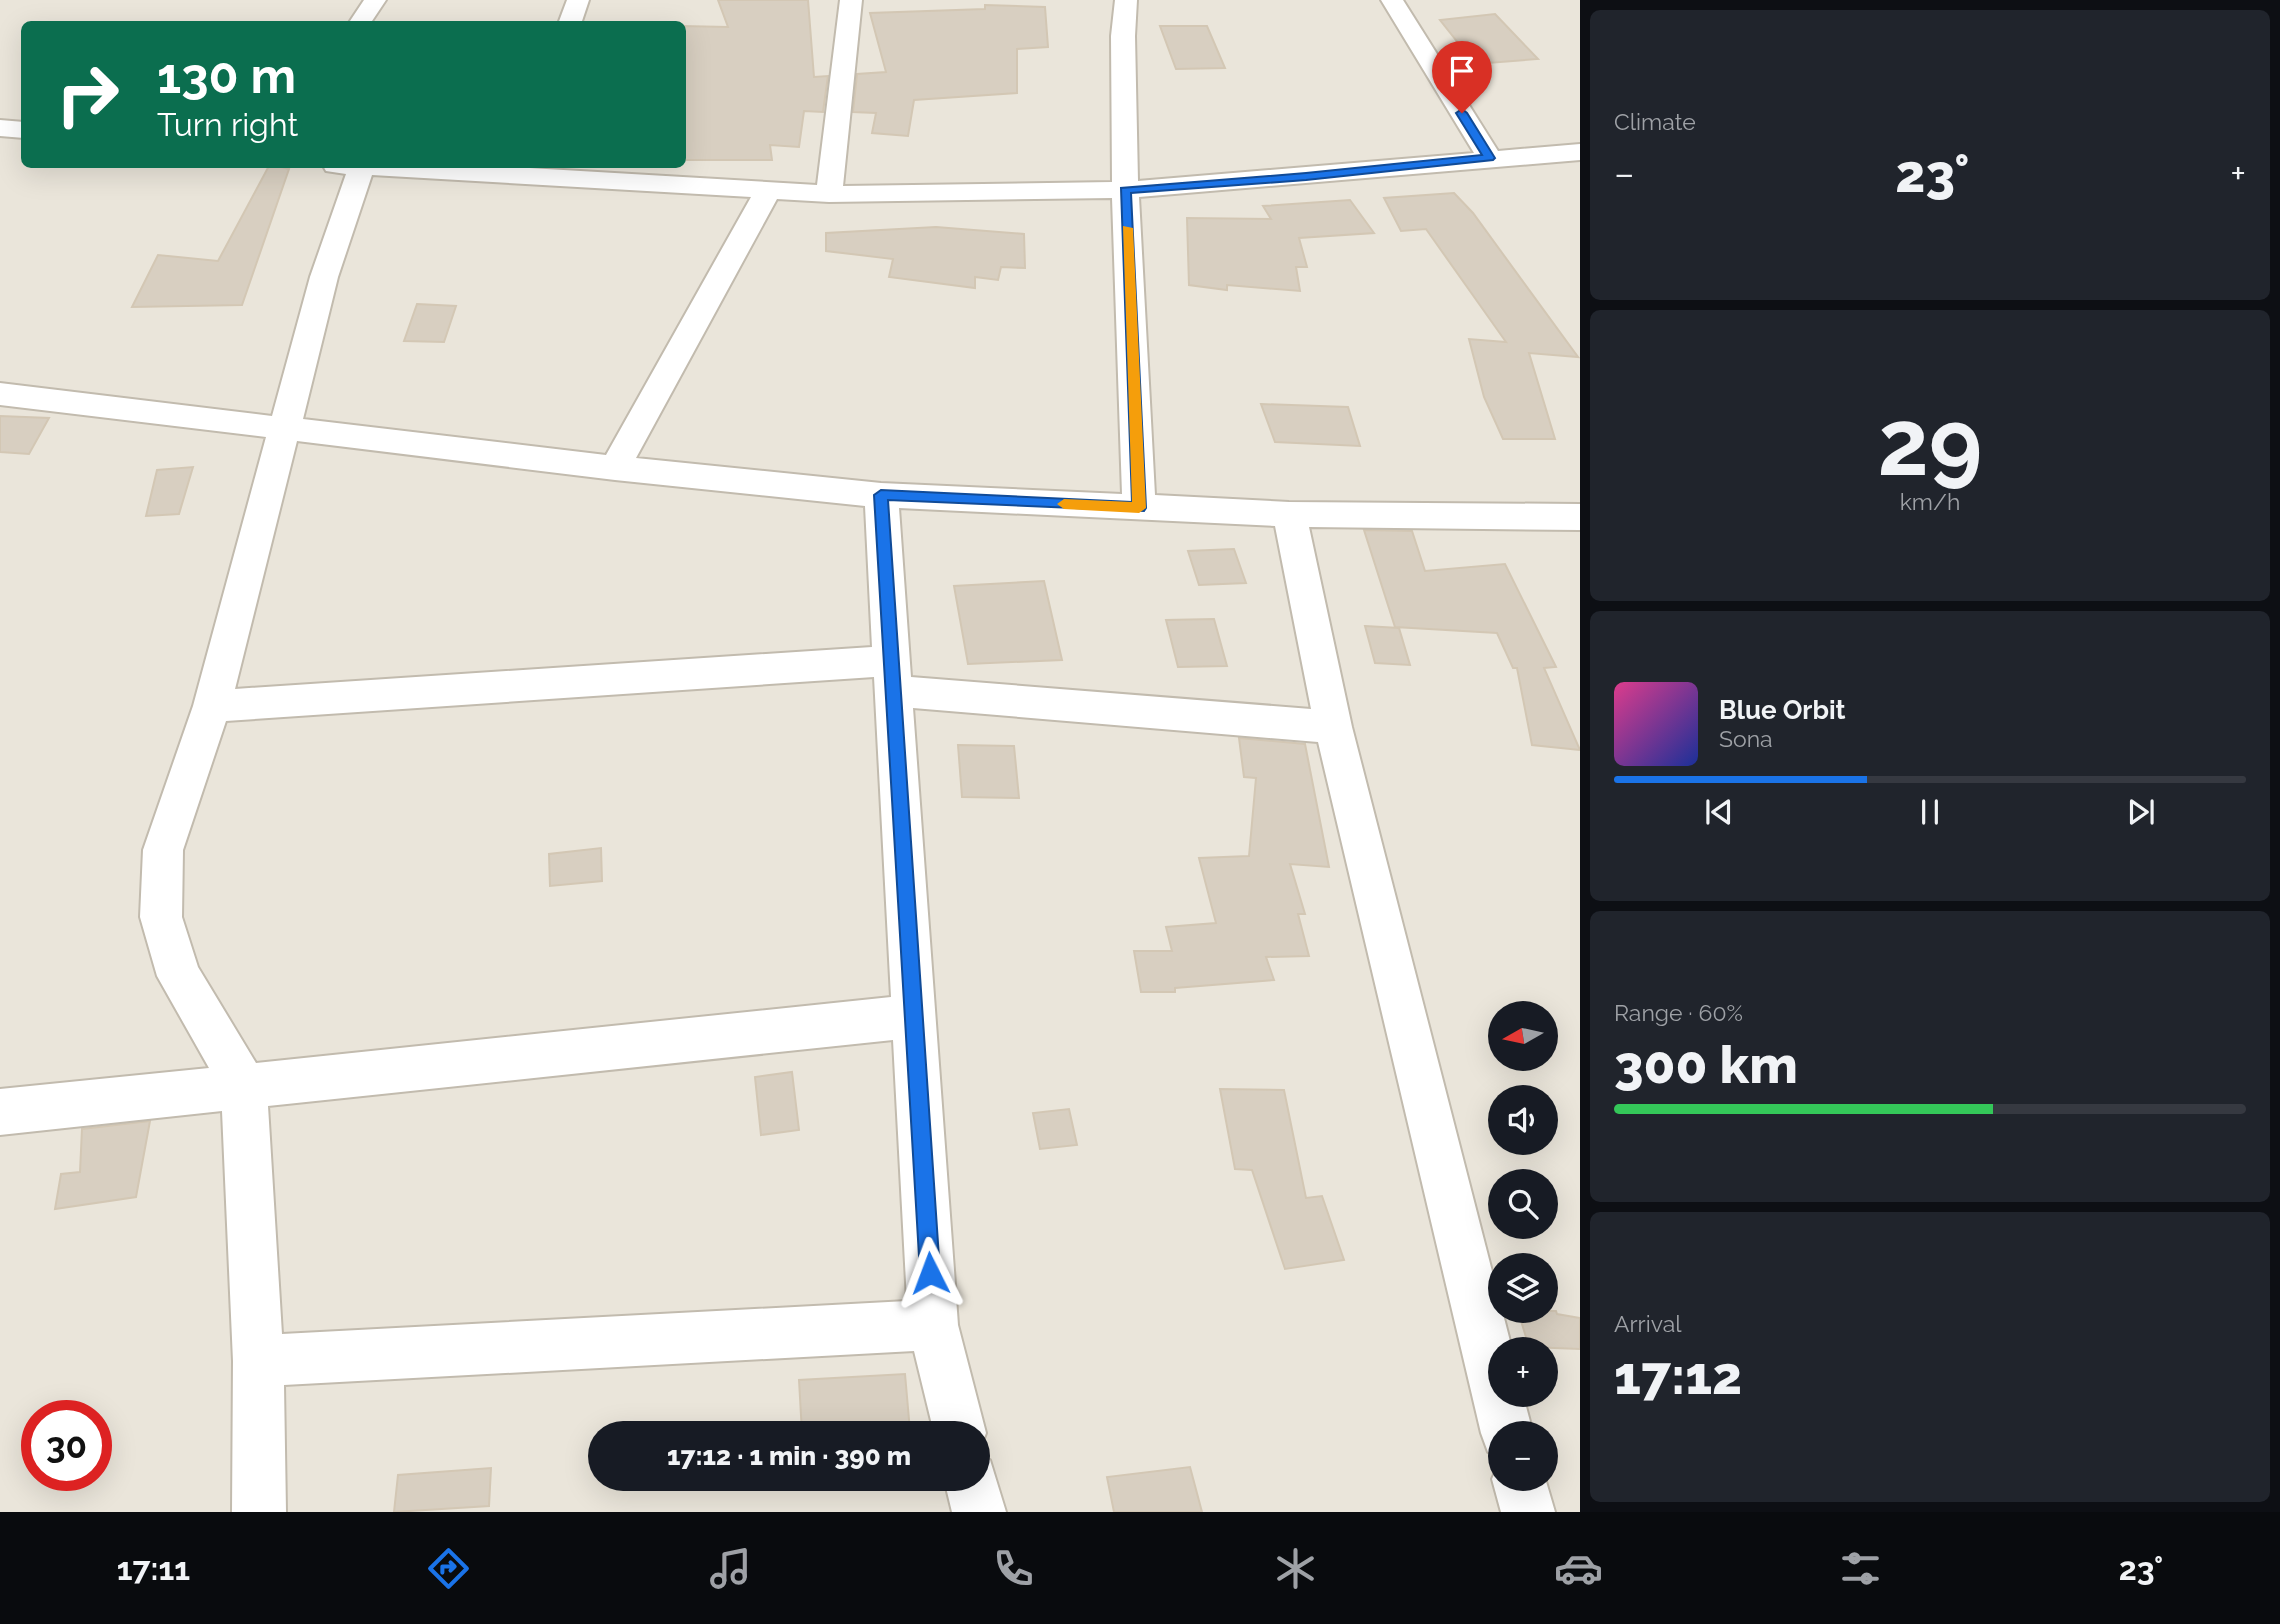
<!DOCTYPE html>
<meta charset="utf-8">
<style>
:root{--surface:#171b24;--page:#20242c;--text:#f1f3f6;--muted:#9ea1a6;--line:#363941;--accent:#1a73e8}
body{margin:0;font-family:Raleway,sans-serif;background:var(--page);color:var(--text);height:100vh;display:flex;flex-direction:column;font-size:26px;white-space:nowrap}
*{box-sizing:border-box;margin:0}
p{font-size:23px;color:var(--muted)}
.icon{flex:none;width:38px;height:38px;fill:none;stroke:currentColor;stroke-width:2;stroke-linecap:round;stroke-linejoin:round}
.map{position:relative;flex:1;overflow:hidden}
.drawer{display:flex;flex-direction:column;gap:10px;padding:10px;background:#0d0f14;width:700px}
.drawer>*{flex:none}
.top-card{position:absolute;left:21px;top:21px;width:665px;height:147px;border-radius:10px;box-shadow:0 7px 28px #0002;background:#0b6e4f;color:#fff;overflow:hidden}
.needle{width:46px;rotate:261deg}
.tools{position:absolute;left:1488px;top:1001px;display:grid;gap:14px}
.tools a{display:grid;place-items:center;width:70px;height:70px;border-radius:50%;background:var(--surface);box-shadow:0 7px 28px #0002;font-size:35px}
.speed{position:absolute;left:21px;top:1400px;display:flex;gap:14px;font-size:35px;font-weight:700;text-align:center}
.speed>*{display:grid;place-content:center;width:91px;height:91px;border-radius:50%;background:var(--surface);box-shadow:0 7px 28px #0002;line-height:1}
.speed .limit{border:10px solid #d22;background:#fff;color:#111}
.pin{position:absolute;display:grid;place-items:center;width:60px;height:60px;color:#fff;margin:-72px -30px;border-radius:50% 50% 50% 0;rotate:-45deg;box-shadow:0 0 7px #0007}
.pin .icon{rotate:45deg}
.me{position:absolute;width:77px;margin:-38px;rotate:357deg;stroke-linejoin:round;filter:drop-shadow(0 0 5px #0008)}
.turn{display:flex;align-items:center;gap:24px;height:147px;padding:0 21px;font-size:32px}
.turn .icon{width:91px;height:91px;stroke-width:2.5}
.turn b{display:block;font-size:49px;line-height:60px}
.big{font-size:52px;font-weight:800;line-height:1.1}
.drawer .tile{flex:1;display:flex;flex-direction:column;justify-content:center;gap:10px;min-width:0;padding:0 24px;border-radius:10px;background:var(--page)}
.drawer .dial{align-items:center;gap:0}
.dial b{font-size:91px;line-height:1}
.song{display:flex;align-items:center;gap:21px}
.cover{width:84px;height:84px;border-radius:10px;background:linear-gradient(135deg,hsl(330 70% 55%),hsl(230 70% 35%))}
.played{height:7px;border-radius:4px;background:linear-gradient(90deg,var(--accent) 40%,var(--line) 40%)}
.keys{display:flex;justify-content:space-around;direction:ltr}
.heat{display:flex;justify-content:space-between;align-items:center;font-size:38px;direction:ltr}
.charge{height:10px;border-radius:5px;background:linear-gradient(90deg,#34c759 60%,var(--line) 0)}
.trip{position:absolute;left:588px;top:1421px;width:402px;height:70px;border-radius:35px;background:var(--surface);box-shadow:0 7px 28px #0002;font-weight:800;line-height:70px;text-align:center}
.tab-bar{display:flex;height:112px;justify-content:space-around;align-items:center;background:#090b0e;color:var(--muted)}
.tab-bar .icon{width:49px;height:49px}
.tab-bar .active{color:var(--accent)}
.tab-bar b{font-size:32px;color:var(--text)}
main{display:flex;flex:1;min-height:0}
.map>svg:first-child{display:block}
.residential{fill:#eae5da;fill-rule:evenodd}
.building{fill:#d8cfc1;stroke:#d3c7b4;stroke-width:2}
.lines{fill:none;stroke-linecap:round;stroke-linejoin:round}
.minor-casing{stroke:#c2bbae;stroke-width:4}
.minor{fill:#fff;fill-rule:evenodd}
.route{fill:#1a73e8;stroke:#114b97;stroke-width:2}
.slow{fill:#f59e0b}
</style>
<main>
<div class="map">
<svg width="1580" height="1512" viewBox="0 0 1580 1512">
<rect width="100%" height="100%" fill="#f6f3ec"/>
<path class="residential" d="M0,0H1580V1512H0ZM24,24H682V164H24ZM1500,1013H1545V1059H1500ZM1500,1097H1545V1143H1500ZM1500,1181H1545V1227H1500ZM1500,1265H1545V1311H1500ZM1500,1349H1545V1395H1500ZM37,1416H96V1475H37ZM600,1433H978V1479H600ZM1500,1433H1545V1479H1500Z"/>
<path class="building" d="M718,0H808L814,77L828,76L823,112L804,111L799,147L770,145L772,160H682V26L728,27Z
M985,5L1045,7L1048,47L1017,49V93L914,100L908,136L872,133L876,113L853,112L857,74L886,72L870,13L985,9Z
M1495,14L1538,59L1475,64L1440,20Z
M1160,26H1207L1225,68L1176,69Z
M270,164L289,169L242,305L132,307L158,255L218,261Z
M1454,193L1473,213L1578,357L1529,353L1555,439H1503L1484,397L1469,339L1506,342L1426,229L1401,231L1384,198Z
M1350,200L1374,233L1299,238L1307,267H1296L1300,291L1227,285V290L1189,285L1187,218L1271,219L1263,206Z
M936,227L1024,234L1025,268L1001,267L998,280L975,277V288L889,277L893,259L826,251V233Z
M417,304L456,306L444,342L404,341Z
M1261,404L1348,407L1360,446L1275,442Z
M0,416L49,418L29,454L0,452Z
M193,467L179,514L146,516L157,470Z
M1364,530L1412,531L1425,571L1505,564L1556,667L1544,668L1580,750L1532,745L1517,668H1513L1497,633L1395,627Z
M1234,549L1246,583L1199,585L1188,551Z
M1044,581L1062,660L968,664L954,586Z
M1214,619L1227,666L1178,667L1166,620Z
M1365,626L1399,628L1410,665L1375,663Z
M1239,738L1305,744L1329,867L1290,864L1305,914H1298L1309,956L1266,957L1274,980L1175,988V992H1141L1134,951H1172L1166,927L1216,923L1199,858L1249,856L1256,778L1244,777Z
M958,745L1014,746L1019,798L962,797Z
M601,848L602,881L550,886L549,854Z
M792,1072L799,1130L761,1135L755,1077Z
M1220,1089L1284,1090L1306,1198L1322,1196L1344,1260L1285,1269L1252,1170L1235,1169Z
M1069,1109L1077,1145L1040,1149L1033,1113Z
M150,1121L136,1197L55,1209L61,1174L80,1172L82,1129Z
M1518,1311H1556L1557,1314L1580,1318V1349L1529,1347Z
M905,1374L910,1431L802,1433L799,1380Z
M1190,1467L1202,1512H1114L1107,1477Z
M491,1468L489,1506L394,1512L398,1475Z"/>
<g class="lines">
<defs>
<path id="minor" d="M364,0H386L370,24H348Z
M567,0H589L581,24H558Z
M840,0H862L843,186L1112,182L1111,36L1115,0H1137L1135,36L1138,181L1474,153L1381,0H1403L1498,151L1580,144V160L1139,197L1155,495L1289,502L1580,504V530L1309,527L1352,727L1512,1349H1500V1395H1523L1533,1433H1500V1456L1488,1452L1481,1433L1318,742L913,708L958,1325L986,1433L979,1452L978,1433H934L914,1351L284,1385L286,1512H232L233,1361L222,1111L0,1135V1089L209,1068L157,976L140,917L143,850L193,706L266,437L0,405V383L272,416L310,277L346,174L326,171L322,164H462L817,185ZM372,175L751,197L606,455L303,419L338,277ZM1112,198L1122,494L881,483L636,458L777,199L829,202ZM297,441L615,480L865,506L872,647L235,689ZM899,508L1275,526L1311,709L911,677ZM874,677L891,997L256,1063L198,967L182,917L183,850L226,721ZM893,1040L907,1301L282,1334L268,1106Z
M0,120L24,122V138L0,136Z
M978,1455L990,1460L1006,1512H952L944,1479H978Z
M1500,1461V1479L1545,1478L1555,1512H1501L1492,1479Z"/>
</defs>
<use href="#minor" class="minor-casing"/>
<use href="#minor" class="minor"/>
</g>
<path class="route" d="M1462,109L1467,113L1495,158L1493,160L1306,180L1131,193L1146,508L1144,511L888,500L940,1273L937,1281L930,1284L923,1281L920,1273L874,495L881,490L1132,502L1121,188L1306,173L1482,155L1456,113Z"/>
<path class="slow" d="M1123,226L1133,228L1146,508L1139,513L1064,509L1057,504L1064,499L1132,502Z"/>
</svg>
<div class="tools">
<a><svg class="needle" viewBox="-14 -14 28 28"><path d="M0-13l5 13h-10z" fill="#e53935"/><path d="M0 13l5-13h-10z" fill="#9ea1a6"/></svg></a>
<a><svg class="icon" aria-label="sound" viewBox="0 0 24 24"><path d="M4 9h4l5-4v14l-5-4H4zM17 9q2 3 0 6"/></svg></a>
<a><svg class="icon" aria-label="search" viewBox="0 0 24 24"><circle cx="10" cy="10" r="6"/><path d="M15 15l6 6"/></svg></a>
<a><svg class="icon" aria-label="layers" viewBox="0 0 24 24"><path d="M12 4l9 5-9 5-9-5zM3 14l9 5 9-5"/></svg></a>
<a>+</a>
<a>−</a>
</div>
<div class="speed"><div class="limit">30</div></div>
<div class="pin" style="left:1462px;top:113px;background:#d93025"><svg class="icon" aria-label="arrive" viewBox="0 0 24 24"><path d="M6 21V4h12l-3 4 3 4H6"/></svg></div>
<svg class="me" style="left:930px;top:1273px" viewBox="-20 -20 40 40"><path d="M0-17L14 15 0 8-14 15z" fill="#1a73e8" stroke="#fff" stroke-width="4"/></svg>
<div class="trip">17:12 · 1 min · 390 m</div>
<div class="top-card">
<div class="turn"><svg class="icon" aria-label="right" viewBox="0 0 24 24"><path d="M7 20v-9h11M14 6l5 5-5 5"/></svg><div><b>130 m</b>Turn right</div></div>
</div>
</div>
<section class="drawer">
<div class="tile"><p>Climate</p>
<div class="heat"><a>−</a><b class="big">23°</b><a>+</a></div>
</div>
<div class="tile dial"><b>29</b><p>km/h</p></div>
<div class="tile">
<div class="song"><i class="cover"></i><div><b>Blue Orbit</b><p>Sona</p></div></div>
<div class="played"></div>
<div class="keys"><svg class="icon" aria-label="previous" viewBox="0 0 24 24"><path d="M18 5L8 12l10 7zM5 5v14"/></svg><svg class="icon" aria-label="pause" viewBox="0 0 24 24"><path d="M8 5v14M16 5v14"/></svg><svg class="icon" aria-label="next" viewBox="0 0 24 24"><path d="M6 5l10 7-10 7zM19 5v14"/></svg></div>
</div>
<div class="tile"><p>Range · 60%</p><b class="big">300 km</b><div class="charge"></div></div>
<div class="tile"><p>Arrival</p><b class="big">17:12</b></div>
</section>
</main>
<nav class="tab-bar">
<b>17:11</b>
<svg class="icon active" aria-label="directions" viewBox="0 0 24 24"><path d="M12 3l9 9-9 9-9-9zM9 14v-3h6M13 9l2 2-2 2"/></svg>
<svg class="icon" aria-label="music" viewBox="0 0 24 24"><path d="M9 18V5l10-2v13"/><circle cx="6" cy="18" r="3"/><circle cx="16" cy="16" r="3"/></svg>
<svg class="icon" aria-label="phone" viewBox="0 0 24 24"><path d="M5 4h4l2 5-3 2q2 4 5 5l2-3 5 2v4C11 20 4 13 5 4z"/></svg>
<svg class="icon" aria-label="climate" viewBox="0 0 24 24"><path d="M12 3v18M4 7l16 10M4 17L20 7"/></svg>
<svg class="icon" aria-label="car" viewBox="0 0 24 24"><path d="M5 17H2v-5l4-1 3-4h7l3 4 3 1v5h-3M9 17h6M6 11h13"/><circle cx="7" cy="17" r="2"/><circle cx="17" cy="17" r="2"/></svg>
<svg class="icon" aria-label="filters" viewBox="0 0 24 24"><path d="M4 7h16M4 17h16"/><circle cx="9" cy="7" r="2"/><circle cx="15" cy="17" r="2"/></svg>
<b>23°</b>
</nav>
